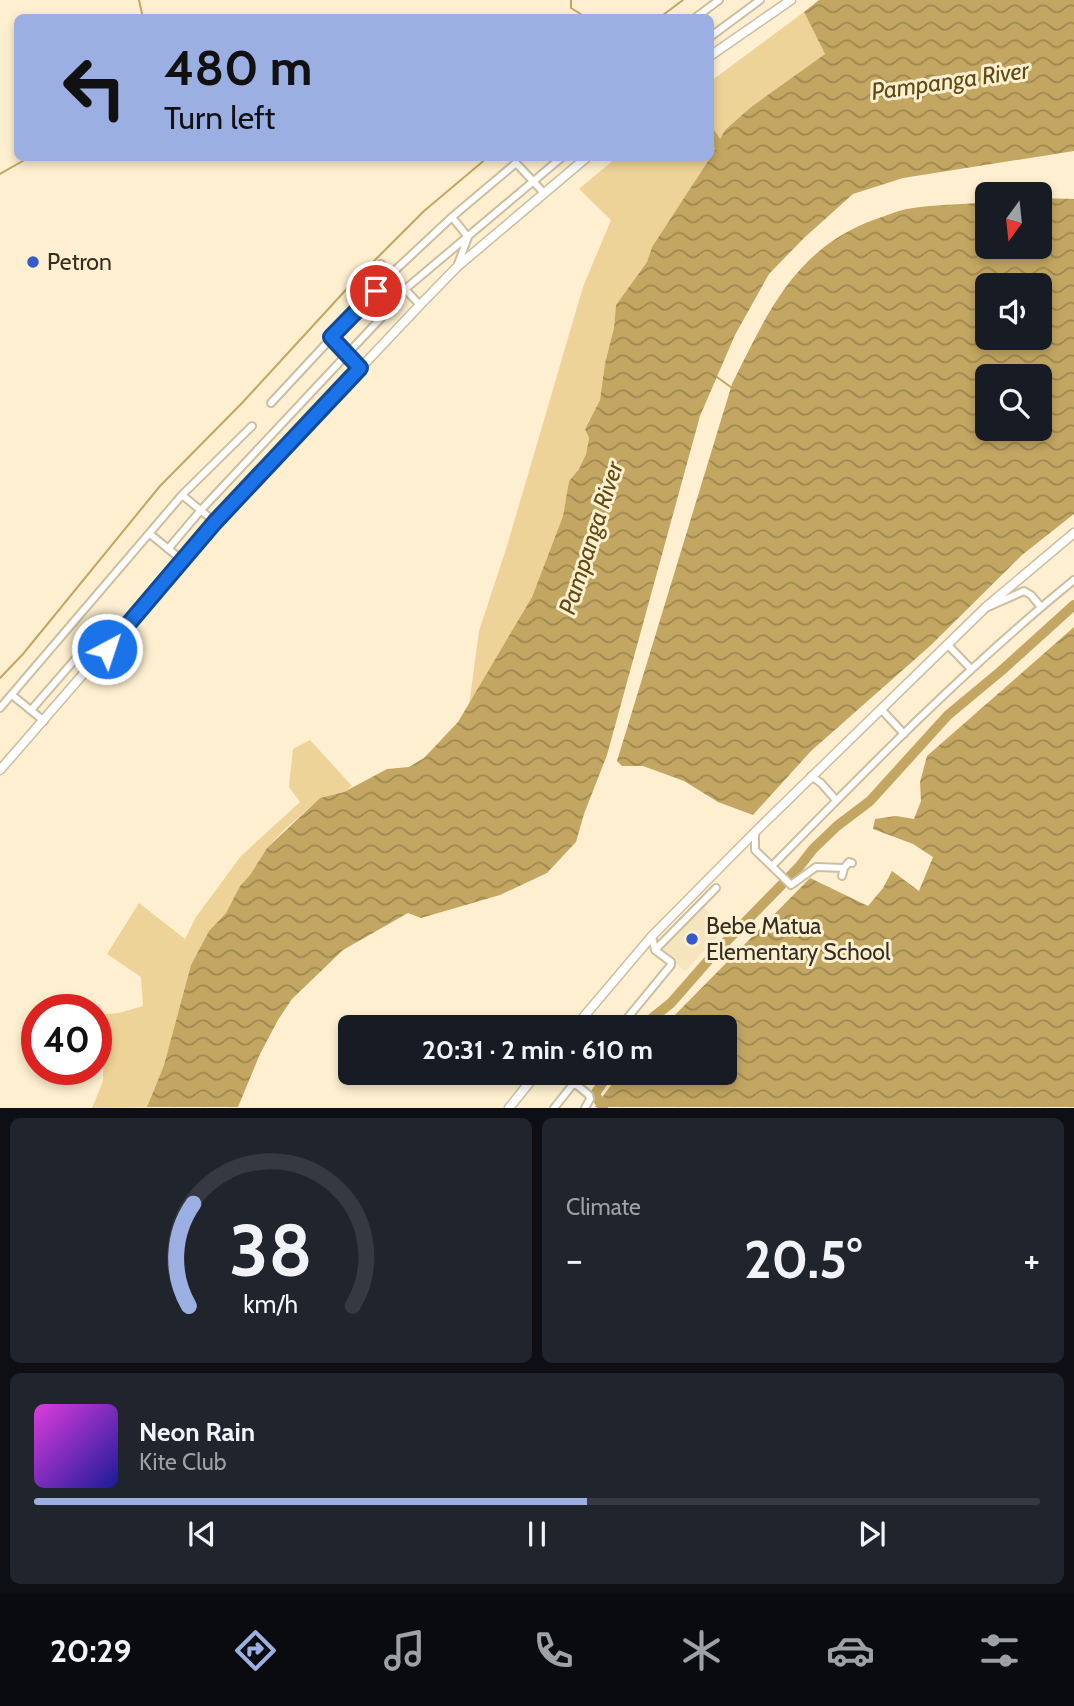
<!DOCTYPE html>
<meta charset="utf-8">
<style>
:root{--surface:#171b24;--page:#20242c;--text:#f1f3f6;--muted:#9ea1a6;--line:#363941;--accent:#9cafe3}
body{margin:0;font-family:Cabin,sans-serif;background:var(--page);color:var(--text);height:100vh;display:flex;flex-direction:column;font-size:26px;white-space:nowrap}
*{box-sizing:border-box;margin:0}
p{font-size:23px;color:var(--muted)}
.icon{flex:none;width:38px;height:38px;fill:none;stroke:currentColor;stroke-width:2;stroke-linecap:round;stroke-linejoin:round}
.map{position:relative;height:1108px;overflow:hidden}
.sheet{display:flex;flex-direction:column;gap:10px;padding:10px;background:#0d0f14;flex:1}
.sheet>*{flex:none}
.guide{position:absolute;left:14px;top:14px;width:700px;height:147px;border-radius:10px;box-shadow:0 4px 10px #0003;background:#9cafe3;color:#111;overflow:hidden}
.needle{width:46px;rotate:195deg}
.buttons{position:absolute;left:975px;top:182px;display:grid;gap:14px}
.buttons a{display:grid;place-items:center;width:77px;height:77px;border-radius:10px;background:var(--surface);box-shadow:0 4px 10px #0003;font-size:35px}
.speed{position:absolute;left:21px;top:994px;display:flex;gap:14px;font-size:35px;font-weight:700;text-align:center}
.speed>*{display:grid;place-content:center;width:91px;height:91px;border-radius:50%;background:var(--surface);box-shadow:0 4px 10px #0003;line-height:1}
.speed .limit{border:10px solid #d22;background:#fff;color:#111}
.pin{position:absolute;display:grid;place-items:center;width:60px;height:60px;color:#fff;margin:-30px;border:4px solid #fff;border-radius:50%;box-shadow:0 2px 7px #0007}
.me{position:absolute;width:77px;margin:-38px;rotate:40deg;stroke-linejoin:round;filter:drop-shadow(0 0 5px #0008)}
.turn{display:flex;align-items:center;gap:24px;height:147px;padding:0 35px;font-size:32px}
.turn .icon{width:91px;height:91px;stroke-width:2.5}
.turn b{display:block;font-size:49px;line-height:60px}
.big{font-size:52px;font-weight:800;line-height:1.1}
.sheet .card{flex:1;display:flex;flex-direction:column;justify-content:center;gap:10px;min-width:0;padding:0 24px;border-radius:10px;background:var(--page)}
.sheet .dial{align-items:center;gap:0}
.dial svg{height:182px;overflow:visible;fill:none;stroke:var(--line);stroke-width:7;stroke-linecap:round;text-anchor:middle}
.dial text{fill:var(--text);stroke:none}
.song{display:flex;align-items:center;gap:21px}
.cover{width:84px;height:84px;border-radius:10px;background:linear-gradient(135deg,hsl(300 70% 55%),hsl(240 70% 35%))}
.played{height:7px;border-radius:4px;background:linear-gradient(90deg,var(--accent) 55%,var(--line) 55%)}
.keys{display:flex;justify-content:space-around;direction:ltr}
.heat{display:flex;justify-content:space-between;align-items:center;font-size:38px;direction:ltr}
.sheet .tiles{flex:1;display:grid;gap:10px;grid-template-columns:1fr 1fr}
.card:last-child{grid-column:span 2}
.trip{position:absolute;left:338px;top:1015px;width:399px;height:70px;border-radius:10px;background:var(--surface);box-shadow:0 4px 10px #0003;font-weight:800;line-height:70px;text-align:center}
.menu{display:flex;height:112px;justify-content:space-around;align-items:center;background:#090b0e;color:var(--muted)}
.menu .icon{width:49px;height:49px}
.menu .selected{color:var(--accent)}
.menu b{font-size:32px;color:var(--text)}
.map>svg:first-child{display:block}
.built{fill:#f5e4bd}
.grass{fill:#edd397}
.water{fill:url(#water-waves);fill-rule:evenodd}
.lines{fill:none;stroke-linecap:round;stroke-linejoin:round}
.stream{stroke:#c3a661;stroke-width:2}
.river{stroke:#c3a661;stroke-width:10}
.minor-casing{stroke:#ccbfa0;stroke-width:10}
.tertiary-casing{stroke:#ccbfa0;stroke-width:11}
.minor{stroke:#fff;stroke-width:6}
.tertiary{stroke:#fff;stroke-width:8}
.route-casing{stroke:#114b97;stroke-width:18}
.route{stroke:#1a73e8;stroke-width:12}
.poi-dot{fill:#335bcb;stroke:#fdefcf;stroke-width:2.5}
.labels{text-anchor:middle;stroke-width:6;stroke-linejoin:round;paint-order:stroke}
.poi-label{font-size:23px;fill:#332e22;stroke:#fdefcf;text-anchor:start}
.water-label{font-size:24px;font-style:italic;fill:#604b15;stroke:#fdefcf}
</style>
<div class="map">
<svg width="1074" height="1108" viewBox="0 0 1074 1108">
<defs>
<pattern id="water-waves" width="16" height="10" patternUnits="userSpaceOnUse" patternTransform="scale(1.75)"><rect width="16" height="10" fill="#c3a661"/><path d="M0 5q4-4 8 0t8 0" fill="none" stroke="#9f8850"/></pattern>
</defs>
<rect width="100%" height="100%" fill="#fdefcf"/>
<path class="built" d="M702,906L725,929L685,971L660,950Z"/>
<path class="grass" d="M804,12L825,54L751,107L725,130L711,156V81Z
M616,158H710L652,247L647,262L616,305L614,329L605,363L600,400L585,428L589,438L586,454L579,469L569,481L563,516L532,597L469,706L479,631L507,546L583,287L611,220L579,189Z
M310,740L352,786L344,792L320,798L283,831L267,848L250,875L240,886L226,913L209,931L191,966L164,1065L147,1107L92,1108L103,1081V1057L96,1048V1015L119,1013L143,1006L141,977L107,954L139,903L185,939L196,917L241,856L300,802L289,787L293,749Z"/>
<path class="water" d="M819,0H1074V151L903,178L853,194L804,238L769,274L735,335L700,416L607,755L584,814L576,842L547,873L500,895L421,918L408,913L343,950L292,999L278,1020L260,1054L238,1107H147L164,1065L191,965L209,931L226,913L240,886L250,875L267,848L320,798L344,792L387,769L409,767L424,758L458,722L532,597L563,516L569,481L579,469L586,454L589,438L585,429L600,400L605,363L614,328L616,305L647,262L652,247L710,158L725,130L751,107L825,54L804,12Z
M1040,198L1074,199V514L1022,555L930,646L811,751L753,815L718,802L684,781L643,766H622L617,761L732,384C768,312 795,248 876,219C886,216 896,211 907,209C933,204 961,205 987,202V247H1040ZM987,285H1040V338H987ZM987,376H1040V429H987Z
M1074,627V1107H595L620,1073H724V1027H663L810,878L868,906L883,888L892,871L919,891L933,857L913,844L873,829L875,819L896,816L914,819L921,801L920,782L927,756Z"/>
<g class="lines">
<path class="stream" d="M139,0L143,18
M571,0V8L587,18
M659,18L683,0
M0,174L28,158
M717,377L732,388
M0,678L23,654L160,486L242,403L354,281L424,211L487,158"/>
<path class="river" d="M710,133L724,153
M644,1027L646,1023L671,1003L713,955L799,867L813,849L837,826L870,801L948,715L1001,671L1074,605
M603,1108L595,1094L609,1073"/>
<defs>
<path id="minor" d="M695,18L719,0
M710,37L760,0
M452,217L468,237L458,264
M381,264L420,305
M331,337L360,368
M271,403L390,275L452,217L516,163L544,193
M182,495L215,522
M150,534L182,560
M168,549L201,510L381,318L404,290L561,158
M988,607L1024,591L1031,595L1041,607
M948,645L971,669
M12,695L44,721
M0,708L182,495L252,426
M881,709L904,734
M31,710L85,648
M811,776L821,783L836,800
M755,832V850L791,885L816,867L844,868L842,876
M772,866C869,767 966,668 1074,580
M844,868L849,862L852,863
M655,950L716,888
M620,1027L671,965V962L655,950L652,936
M562,1073L589,1095L590,1099L585,1108
M554,1108L582,1073"/>
<path id="tertiary" d="M710,56L791,0
M0,770L215,522L420,305L458,266L586,158
M575,1027L652,936L755,832L986,607L1074,533
M509,1108L537,1073"/>
</defs>
<use href="#minor" class="minor-casing"/>
<use href="#tertiary" class="tertiary-casing"/>
<use href="#minor" class="minor"/>
<use href="#tertiary" class="tertiary"/>
</g>
<g class="lines">
<defs>
<path id="route" d="M107,649L215,522L360,368L331,337L376,291"/>
</defs>
<use href="#route" class="route-casing"/>
<use href="#route" class="route"/>
</g>
<g class="poi-dot">
<circle cx="33" cy="262" r="7"/>
<circle cx="692" cy="939" r="7"/>
</g>
<g class="labels">
<g class="poi-label">
<text x="47" y="270">Petron</text>
<text x="706" y="934">Bebe Matua<tspan x="706" dy="26">Elementary School</tspan></text>
</g>
<g class="water-label">
<text transform="translate(950 81) rotate(-8)" y="8">Pampanga River</text>
<text transform="translate(591 538) rotate(-72)" y="8">Pampanga River</text>
</g>
</g>
</svg>
<div class="buttons">
<a><svg class="needle" viewBox="-14 -14 28 28"><path d="M0-13l5 13h-10z" fill="#e53935"/><path d="M0 13l5-13h-10z" fill="#9ea1a6"/></svg></a>
<a><svg class="icon" aria-label="sound" viewBox="0 0 24 24"><path d="M4 9h4l5-4v14l-5-4H4zM17 9q2 3 0 6"/></svg></a>
<a><svg class="icon" aria-label="search" viewBox="0 0 24 24"><circle cx="10" cy="10" r="6"/><path d="M15 15l6 6"/></svg></a>
</div>
<div class="speed"><div class="limit">40</div></div>
<div class="pin" style="left:376px;top:291px;background:#d93025"><svg class="icon" aria-label="arrive" viewBox="0 0 24 24"><path d="M6 21V4h12l-3 4 3 4H6"/></svg></div>
<svg class="me" style="left:107px;top:649px" viewBox="-20 -20 40 40"><circle r="17" fill="#1a73e8" stroke="#fff" stroke-width="3"/><path d="M0-11L8 9 0 5-8 9z" fill="#fff"/></svg>
<div class="trip">20:31 · 2 min · 610 m</div>
<div class="guide">
<div class="turn"><svg class="icon" aria-label="left" viewBox="0 0 24 24"><path d="M17 20v-9H6M10 6l-5 5 5 5"/></svg><div><b>480 m</b>Turn left</div></div>
</div>
</div>
<section class="sheet">
<div class="tiles">
<div class="card dial"><svg viewBox="0 0 100 80">
<path d="M14 69A42 42 0 1 1 86 69"/>
<path d="M14 69A42 42 0 0 1 16 24" stroke="#9cafe3"/>
<text x="50" y="56" font-size="32" font-weight="700">38</text>
<text x="50" y="72" font-size="11">km/h</text>
</svg></div>
<div class="card"><p>Climate</p>
<div class="heat"><a>−</a><b class="big">20.5°</b><a>+</a></div>
</div>
<div class="card">
<div class="song"><i class="cover"></i><div><b>Neon Rain</b><p>Kite Club</p></div></div>
<div class="played"></div>
<div class="keys"><svg class="icon" aria-label="previous" viewBox="0 0 24 24"><path d="M18 5L8 12l10 7zM5 5v14"/></svg><svg class="icon" aria-label="pause" viewBox="0 0 24 24"><path d="M8 5v14M16 5v14"/></svg><svg class="icon" aria-label="next" viewBox="0 0 24 24"><path d="M6 5l10 7-10 7zM19 5v14"/></svg></div>
</div>
</div>
</section>
<nav class="menu">
<b>20:29</b>
<svg class="icon selected" aria-label="directions" viewBox="0 0 24 24"><path d="M12 3l9 9-9 9-9-9zM9 14v-3h6M13 9l2 2-2 2"/></svg>
<svg class="icon" aria-label="music" viewBox="0 0 24 24"><path d="M9 18V5l10-2v13"/><circle cx="6" cy="18" r="3"/><circle cx="16" cy="16" r="3"/></svg>
<svg class="icon" aria-label="phone" viewBox="0 0 24 24"><path d="M5 4h4l2 5-3 2q2 4 5 5l2-3 5 2v4C11 20 4 13 5 4z"/></svg>
<svg class="icon" aria-label="climate" viewBox="0 0 24 24"><path d="M12 3v18M4 7l16 10M4 17L20 7"/></svg>
<svg class="icon" aria-label="car" viewBox="0 0 24 24"><path d="M5 17H2v-5l4-1 3-4h7l3 4 3 1v5h-3M9 17h6M6 11h13"/><circle cx="7" cy="17" r="2"/><circle cx="17" cy="17" r="2"/></svg>
<svg class="icon" aria-label="filters" viewBox="0 0 24 24"><path d="M4 7h16M4 17h16"/><circle cx="9" cy="7" r="2"/><circle cx="15" cy="17" r="2"/></svg>
</nav>
